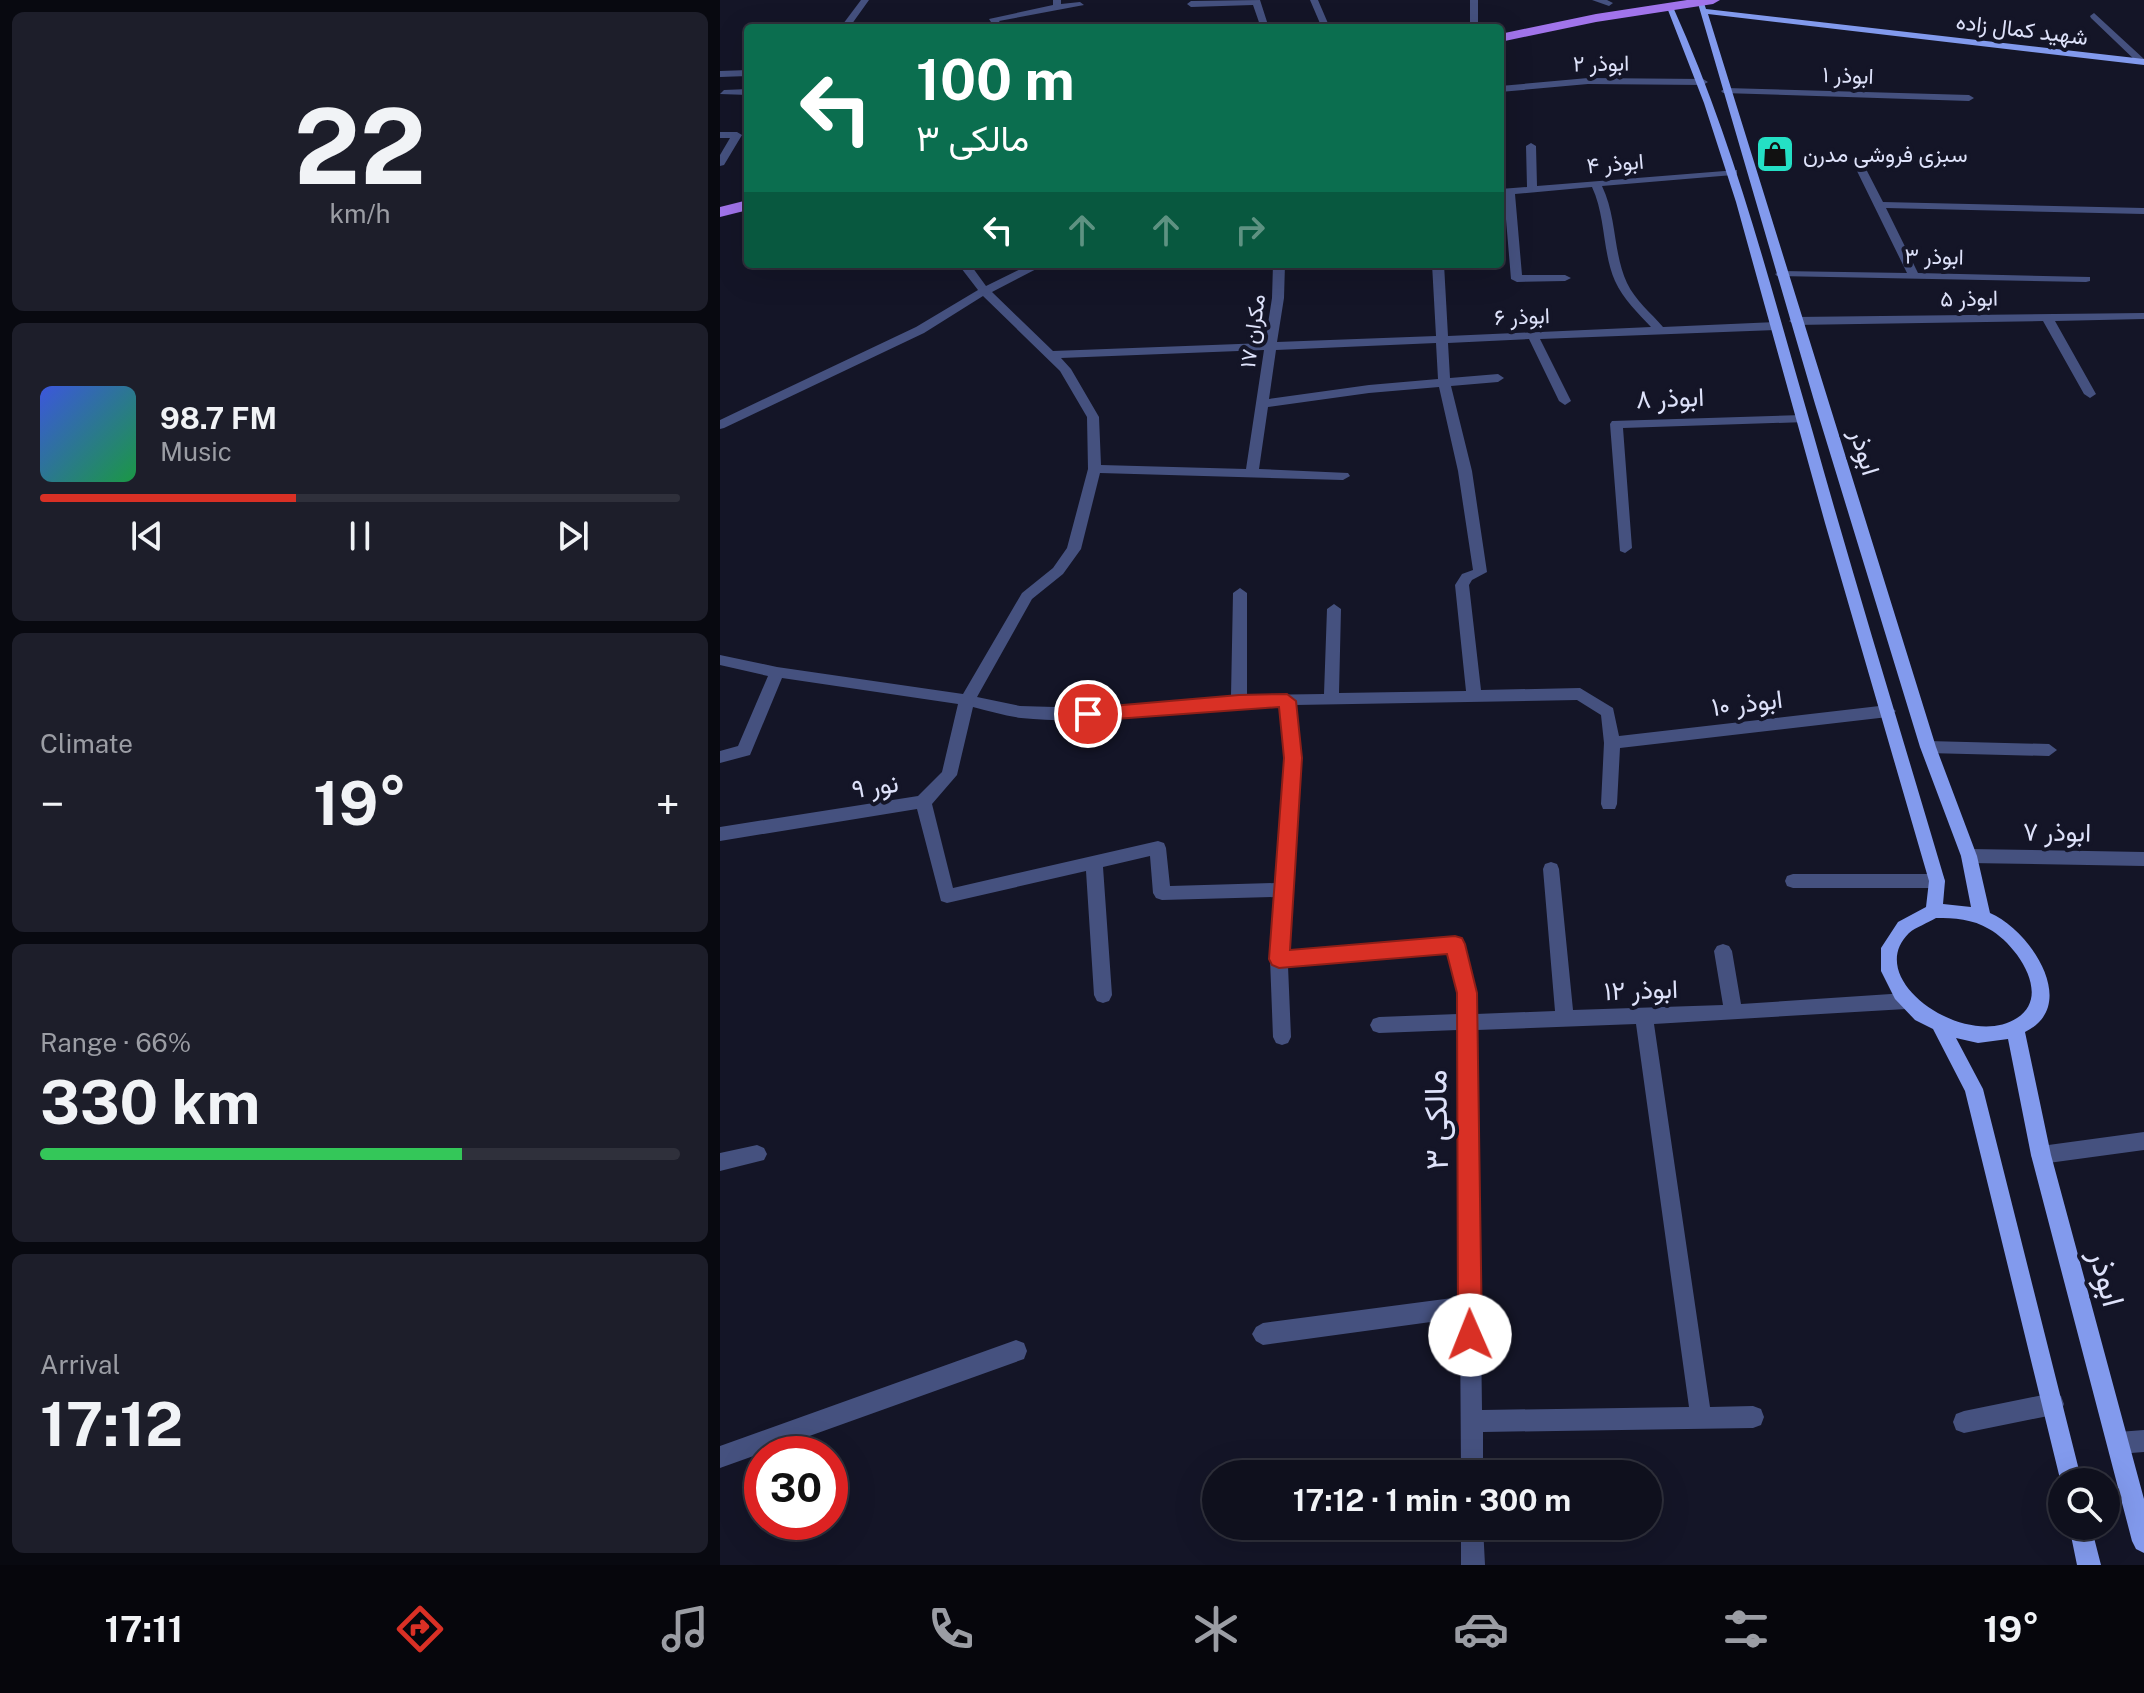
<!DOCTYPE html>
<meta charset="utf-8">
<style>
:root{--surface:#0f101d;--page:#1d1e2a;--text:#f1f3f6;--muted:#9b9da4;--line:#2f303b;--accent:#d93025}
body{margin:0;font-family:"Public Sans",Vazirmatn,sans-serif;background:var(--page);color:var(--text);height:100vh;display:flex;flex-direction:column;font-size:30px;white-space:nowrap}
*{box-sizing:border-box;margin:0}
p{font-size:26px;color:var(--muted)}
.icon{flex:none;width:44px;height:44px;fill:none;stroke:currentColor;stroke-width:2;stroke-linecap:round;stroke-linejoin:round}
.map{position:relative;flex:1;overflow:hidden}
.details{display:flex;flex-direction:column;gap:12px;padding:12px;background:#080910;width:720px}
.details>*{flex:none}
.top-card{position:absolute;left:24px;top:24px;width:760px;height:244px;border-radius:8px;box-shadow:0 8px 32px #0002,0 0 0 2px var(--line);background:#0b6e4f;color:#fff;overflow:hidden}
.controls{position:absolute;left:1328px;top:1468px;display:grid;gap:16px}
.controls a{display:grid;place-items:center;width:72px;height:72px;border-radius:50%;background:var(--surface);box-shadow:0 8px 32px #0002,0 0 0 2px var(--line);font-size:40px}
.speed{position:absolute;left:24px;top:1436px;display:flex;gap:16px;font-size:40px;font-weight:700;text-align:center}
.speed>*{display:grid;place-content:center;width:104px;height:104px;border-radius:50%;background:var(--surface);box-shadow:0 8px 32px #0002,0 0 0 2px var(--line);line-height:1}
.speed .limit{border:12px solid #d22;background:#fff;color:#111}
.pin{position:absolute;display:grid;place-items:center;width:68px;height:68px;color:#fff;margin:-34px;border:4px solid #fff;border-radius:50%;box-shadow:0 2px 8px #0007}
.me{position:absolute;width:88px;margin:-44px;rotate:359deg;stroke-linejoin:round;filter:drop-shadow(0 0 6px #0008)}
.turn{display:flex;align-items:center;gap:28px;height:168px;padding:0 40px;font-size:36px}
.turn .icon{width:104px;height:104px;stroke-width:2.5}
.turn b{display:block;font-size:56px;line-height:68px}
.lanes{display:flex;align-items:center;height:76px;padding:0 40px;background:#0003;justify-content:center;gap:40px;direction:ltr}
.lanes .off{opacity:.35}
.big{font-size:60px;font-weight:700;line-height:1.1}
.details .tile{flex:1;display:flex;flex-direction:column;justify-content:center;gap:12px;min-width:0;padding:0 28px;border-radius:12px;background:var(--page)}
.details .dial{align-items:center;gap:0}
.dial b{font-size:104px;line-height:1}
.song{display:flex;align-items:center;gap:24px}
.cover{width:96px;height:96px;border-radius:12px;background:linear-gradient(135deg,hsl(230 70% 55%),hsl(140 70% 35%))}
.played{height:8px;border-radius:4px;background:linear-gradient(90deg,var(--accent) 40%,var(--line) 40%)}
.keys{display:flex;justify-content:space-around;direction:ltr}
.heat{display:flex;justify-content:space-between;align-items:center;font-size:44px;direction:ltr}
.charge{height:12px;border-radius:6px;background:linear-gradient(90deg,#34c759 66%,var(--line) 0)}
.trip{position:absolute;left:482px;top:1460px;width:460px;height:80px;border-radius:40px;background:var(--surface);box-shadow:0 8px 32px #0002,0 0 0 2px var(--line);font-weight:700;line-height:80px;text-align:center}
.menu{display:flex;height:128px;justify-content:space-around;align-items:center;background:#06060c;color:var(--muted)}
.menu .icon{width:56px;height:56px}
.menu .selected{color:var(--accent)}
.menu b{font-size:36px;color:var(--text)}
main{display:flex;flex:1;min-height:0}
.map>svg:first-child{display:block}
.lines{fill:none;stroke-linecap:round;stroke-linejoin:round}
.street{fill:#45517f;fill-rule:evenodd}
.secondary{fill:#829aed;fill-rule:evenodd}
.primary{fill:#a174eb;fill-rule:evenodd}
.route{fill:#d93025;stroke:#8d1f18;stroke-width:2}
.labels{text-anchor:middle;stroke-width:8;stroke-linejoin:round;paint-order:stroke}
.far-street-label{font-size:22px;fill:#dee2fa;stroke:#141527}
.far-poi-label{font-size:22px;fill:#dee2fa;stroke:#141527;text-anchor:start}
.street-label{font-size:26px;fill:#dee2fa;stroke:#141527}
.near-street-label{font-size:32px;fill:#dee2fa;stroke:#141527}
</style>
<main>
<section class="details">
<div class="tile dial"><b>22</b><p>km/h</p></div>
<div class="tile">
<div class="song"><i class="cover"></i><div><b>98.7 FM</b><p>Music</p></div></div>
<div class="played"></div>
<div class="keys"><svg class="icon" aria-label="previous" viewBox="0 0 24 24"><path d="M18 5L8 12l10 7zM5 5v14"/></svg><svg class="icon" aria-label="pause" viewBox="0 0 24 24"><path d="M8 5v14M16 5v14"/></svg><svg class="icon" aria-label="next" viewBox="0 0 24 24"><path d="M6 5l10 7-10 7zM19 5v14"/></svg></div>
</div>
<div class="tile"><p>Climate</p>
<div class="heat"><a>−</a><b class="big">19°</b><a>+</a></div>
</div>
<div class="tile"><p>Range · 66%</p><b class="big">330 km</b><div class="charge"></div></div>
<div class="tile"><p>Arrival</p><b class="big">17:12</b></div>
</section>
<div class="map">
<svg width="1424" height="1565" viewBox="0 0 1424 1565">
<rect width="100%" height="100%" fill="#141527"/>
<g class="lines">
<path class="street" d="M141,0H149L129,28H120Z
M333,0H341V4L360,2L364,5L279,21L284,28H275L269,19L333,5Z
M540,0L549,28H541L533,5L471,7L467,4L471,1Z
M590,0H598L610,28H602Z
M750,0H758V28H750Z
M872,0H887L893,3L889,6Z
M1374,13L1424,59V63H1418L1371,18L1370,16Z
M378,24L381,25L382,28H374Z
M28,70V76L0,77V71Z
M868,78L983,79L988,82L983,85L868,84L780,92V86Z
M1006,88L1249,95L1254,98L1249,101L1003,93L1001,91Z
M28,89V95L0,94L4,90Z
M0,132H17L22,135L4,165L0,166V155L10,138H0Z
M811,143L816,146L817,186L1017,170V174L1013,175L882,186C897,217 893,253 907,283C915,300 931,313 943,327L1056,322L1062,326L1056,330L820,339L851,401L845,405L839,401L809,339L728,343L730,378L778,374L784,378L778,382L731,386L752,471L767,572L752,580L749,585L761,690L860,688L893,708L899,736L1168,705L1176,711L1168,717L900,748L897,804L895,809H883L881,804L884,743L881,715L857,700L575,705L581,758L568,951L735,937L741,939L744,944L756,993V1014L835,1011L823,869L825,864L831,862L837,864L839,869L853,1010L1003,1005L994,951L997,946L1003,944L1009,946L1012,951L1021,1004L1186,993L1192,995L1195,1001L1192,1007L1186,1009L934,1024L990,1407L1033,1406L1041,1409L1044,1417L1041,1425L1033,1428L763,1432V1474H741L740,1318L543,1345L536,1341L532,1334L536,1327L543,1323L740,1297L738,1030L659,1033L653,1031L650,1025L653,1019L659,1017L738,1014V993L728,952L568,966L571,1037L568,1043L562,1045L556,1043L553,1037L550,959L555,897L442,900L436,898L433,893L430,856L383,867L392,995L389,1001L383,1003L377,1001L374,995L366,871L227,903L221,901L197,809L0,841V827L198,796L222,772L238,704L62,678L30,755L0,763V751L18,746L48,676L0,665V655L57,667L243,694L302,593L333,568L347,548L368,469L367,417L340,371L263,296L204,333L4,428L0,429V420L196,327L258,290L238,264H250L266,286L311,264H326L272,292L333,351L545,343L552,298L553,264H565L564,298L557,342L716,336L712,264H724L728,336L931,327C918,313 903,299 895,281C882,251 886,217 872,187L795,194L802,275H845L851,278L845,281L797,282L791,279L784,195H780V189L807,187L806,146ZM716,343L718,379L649,385L549,399L556,350ZM544,350L526,469L381,465L379,417L351,369L341,358ZM719,387L738,471L753,570L742,574L735,585L746,691L619,693L621,609L614,604L607,609L604,694L527,695V593L520,588L513,593L511,696L368,708L300,706L257,697L312,599L343,574L361,549L380,473L623,480L630,476L628,473L539,469L548,407L649,393ZM560,706L565,758L556,883L450,886L446,848L444,843L438,841L233,888L212,804L237,775L253,707C269,711 285,716 301,718C387,727 474,708 560,706ZM916,1024L969,1407L762,1410L757,1030Z
M1141,166L1146,169L1163,202L1424,208V214L1166,208L1198,273L1370,277V281L1366,282L1057,276L1055,274L1061,271L1187,273L1136,169Z
M1424,313V319L1335,321L1376,394L1370,398L1364,394L1323,321L1075,325L1069,321L1075,317Z
M1082,415L1088,419L1086,422L903,428L912,548L905,553L900,551L890,424L892,421Z
M1208,741L1329,744L1337,750L1329,756L1208,753L1200,747Z
M1249,849L1424,852V866L1249,863L1243,861L1241,856L1243,851Z
M1073,874H1217L1223,876L1225,881L1223,886L1217,888H1073L1067,886L1065,881L1067,876Z
M1424,1132V1150L1321,1164L1314,1162L1311,1155L1314,1148L1321,1146Z
M37,1145L44,1148L47,1154L44,1160L0,1171V1153Z
M296,1340L304,1343L307,1351L304,1359L0,1468V1446Z
M1333,1393L1341,1396L1344,1404L1341,1412L1333,1415L1244,1433L1236,1430L1233,1422L1236,1414L1244,1411Z
M1424,1430V1452L1398,1454L1390,1451L1387,1443L1390,1435L1398,1432Z
M741,1526H763L765,1565H741Z"/>
<path class="secondary" d="M977,0H983L986,9L1424,59V65L988,14L1216,747L1257,856L1270,913C1309,929 1361,1005 1305,1032L1331,1155L1424,1499V1553L1416,1549L1412,1541L1311,1155L1288,1039L1258,1043L1236,1038L1263,1089L1362,1482H1342V1487L1245,1091L1213,1029L1195,1020L1175,999L1161,971V948L1178,922L1206,907L1209,881L1105,523L1016,202L984,103L946,5L953,7C1015,144 1051,289 1093,433C1135,583 1181,732 1225,881L1223,904L1251,907L1241,856L1200,747L1095,404ZM1216,918C1234,918 1253,919 1269,929C1295,943 1333,995 1297,1018C1247,1051 1141,980 1189,933C1196,927 1208,923 1216,918Z
M1349,1526H1371L1381,1565H1357Z"/>
<path class="primary" d="M967,0H1000L993,4L876,22L780,42V34L876,14Z
M28,200V210L0,217V207Z"/>
</g>
<path class="route" d="M567,694L576,701L582,758L570,950L735,936L742,938L745,944L757,993L762,1335L759,1343L750,1347L742,1343L738,1335L737,993L727,954L559,968L552,965L549,959L564,758L559,707L368,721L359,714L368,708L519,695Z"/>
<defs>
<symbol id="shop-square" viewBox="-11 -11 22 22"><rect x="-9" y="-9" width="18" height="18" rx="4" fill="#24e0c5" stroke="#141527"/><path d="M-5-2.5h2.3a2.7 3.5 0 0 1 5.4 0H5L5.5 6h-11ZM-1.5-2.5h3a1.5 2.3 0 0 0-3 0Z" fill="#111"/></symbol>
</defs>
<g fill-rule="evenodd">
<use href="#shop-square" x="1033" y="132" width="44" height="44"/>
</g>
<g class="labels">
<g class="far-street-label">
<text transform="translate(1302 29) rotate(7)" y="8">شهید کمال زاده</text>
<text transform="translate(881 63) rotate(-1)" y="8">ابوذر ۲</text>
<text transform="translate(1128 75) rotate(2)" y="8">ابوذر ۱</text>
<text transform="translate(895 163) rotate(-5)" y="8">ابوذر ۴</text>
<text transform="translate(1214 256) rotate(1)" y="8">ابوذر ۳</text>
<text transform="translate(1249 298) rotate(-1)" y="8">ابوذر ۵</text>
<text transform="translate(802 316) rotate(-2)" y="8">ابوذر ۶</text>
<text transform="translate(532 331) rotate(-82)" y="8">مکران ۱۷</text>
</g>
<g class="far-poi-label">
<text x="1083" y="162">سبزی فروشی مدرن</text>
</g>
<g class="street-label">
<text transform="translate(950 398) rotate(-2)" y="9">ابوذر ۸</text>
<text transform="translate(1145 452) rotate(73)" y="9">ابوذر</text>
<text transform="translate(1027 703) rotate(-7)" y="9">ابوذر ۱۰</text>
<text transform="translate(155 786) rotate(-9)" y="9">نور ۹</text>
<text transform="translate(1337 832) rotate(1)" y="9">ابوذر ۷</text>
<text transform="translate(921 990) rotate(-2)" y="9">ابوذر ۱۲</text>
</g>
<g class="near-street-label">
<text transform="translate(716 1120) rotate(-91)" y="11">مالکی ۳</text>
<text transform="translate(1387 1278) rotate(75)" y="11">ابوذر</text>
</g>
</g>
</svg>
<div class="controls">
<a><svg class="icon" aria-label="search" viewBox="0 0 24 24"><circle cx="10" cy="10" r="6"/><path d="M15 15l6 6"/></svg></a>
</div>
<div class="speed"><div class="limit">30</div></div>
<div class="pin" style="left:368px;top:714px;background:#d93025"><svg class="icon" aria-label="arrive" viewBox="0 0 24 24"><path d="M6 21V4h12l-3 4 3 4H6"/></svg></div>
<svg class="me" style="left:750px;top:1335px" viewBox="-20 -20 40 40"><circle r="19" fill="#fff"/><path d="M0-13L10 11 0 6-10 11z" fill="#d93025"/></svg>
<div class="trip">17:12 · 1 min · 300 m</div>
<div class="top-card">
<div class="turn"><svg class="icon" aria-label="left" viewBox="0 0 24 24"><path d="M17 20v-9H6M10 6l-5 5 5 5"/></svg><div><b>100 m</b>مالکی ۳</div></div>
<div class="lanes"><svg class="icon" aria-label="left" viewBox="0 0 24 24"><path d="M17 20v-9H6M10 6l-5 5 5 5"/></svg><svg class="icon off" aria-label="ahead" viewBox="0 0 24 24"><path d="M12 20V5M6 11l6-6 6 6"/></svg><svg class="icon off" aria-label="ahead" viewBox="0 0 24 24"><path d="M12 20V5M6 11l6-6 6 6"/></svg><svg class="icon off" aria-label="right" viewBox="0 0 24 24"><path d="M7 20v-9h11M14 6l5 5-5 5"/></svg></div>
</div>
</div>
</main>
<nav class="menu">
<b>17:11</b>
<svg class="icon selected" aria-label="directions" viewBox="0 0 24 24"><path d="M12 3l9 9-9 9-9-9zM9 14v-3h6M13 9l2 2-2 2"/></svg>
<svg class="icon" aria-label="music" viewBox="0 0 24 24"><path d="M9 18V5l10-2v13"/><circle cx="6" cy="18" r="3"/><circle cx="16" cy="16" r="3"/></svg>
<svg class="icon" aria-label="phone" viewBox="0 0 24 24"><path d="M5 4h4l2 5-3 2q2 4 5 5l2-3 5 2v4C11 20 4 13 5 4z"/></svg>
<svg class="icon" aria-label="climate" viewBox="0 0 24 24"><path d="M12 3v18M4 7l16 10M4 17L20 7"/></svg>
<svg class="icon" aria-label="car" viewBox="0 0 24 24"><path d="M5 17H2v-5l4-1 3-4h7l3 4 3 1v5h-3M9 17h6M6 11h13"/><circle cx="7" cy="17" r="2"/><circle cx="17" cy="17" r="2"/></svg>
<svg class="icon" aria-label="filters" viewBox="0 0 24 24"><path d="M4 7h16M4 17h16"/><circle cx="9" cy="7" r="2"/><circle cx="15" cy="17" r="2"/></svg>
<b>19°</b>
</nav>
